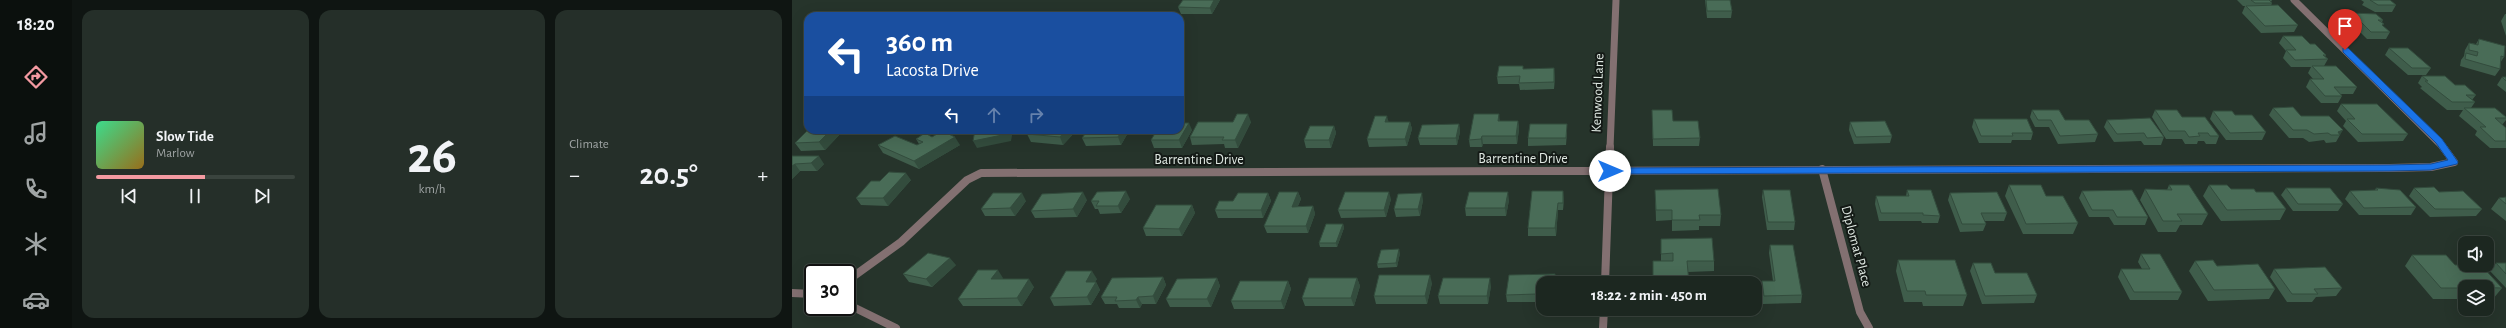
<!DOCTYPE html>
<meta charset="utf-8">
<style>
:root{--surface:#1c2720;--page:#252f29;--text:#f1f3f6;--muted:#a0a5a5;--line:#3a443e;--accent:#f49aa1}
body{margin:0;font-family:"Alegreya Sans",sans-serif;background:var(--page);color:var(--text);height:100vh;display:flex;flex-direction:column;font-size:15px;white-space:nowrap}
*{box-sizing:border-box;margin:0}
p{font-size:13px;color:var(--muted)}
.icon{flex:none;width:22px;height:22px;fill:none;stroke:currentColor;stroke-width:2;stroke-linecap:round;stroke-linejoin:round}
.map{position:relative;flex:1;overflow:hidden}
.details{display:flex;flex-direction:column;gap:10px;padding:10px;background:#0f1512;width:720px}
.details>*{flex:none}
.guide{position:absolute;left:12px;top:12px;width:380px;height:122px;border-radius:12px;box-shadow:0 4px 16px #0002,0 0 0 1px var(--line);background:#1a4fa0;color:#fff;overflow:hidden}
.tools{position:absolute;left:1666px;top:236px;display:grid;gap:8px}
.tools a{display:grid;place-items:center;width:36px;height:36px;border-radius:8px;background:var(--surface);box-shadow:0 4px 16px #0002,0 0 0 1px var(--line);font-size:20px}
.speed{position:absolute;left:12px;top:264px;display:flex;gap:8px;font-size:20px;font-weight:700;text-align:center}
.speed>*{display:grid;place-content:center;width:52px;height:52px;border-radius:50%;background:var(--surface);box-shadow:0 4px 16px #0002,0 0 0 1px var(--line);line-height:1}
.speed .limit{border:2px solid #111;border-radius:6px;background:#fff;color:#111}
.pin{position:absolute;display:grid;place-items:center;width:34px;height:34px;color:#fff;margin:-41px -17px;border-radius:50% 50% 50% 0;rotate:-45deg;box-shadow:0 0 4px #0007}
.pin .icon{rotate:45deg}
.me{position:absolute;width:44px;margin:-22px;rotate:90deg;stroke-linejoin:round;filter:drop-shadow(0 0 3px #0008)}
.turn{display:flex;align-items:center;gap:14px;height:84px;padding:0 16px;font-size:18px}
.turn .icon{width:52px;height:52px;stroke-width:2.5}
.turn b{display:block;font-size:28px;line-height:34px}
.lanes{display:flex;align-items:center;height:38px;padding:0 16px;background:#0003;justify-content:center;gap:20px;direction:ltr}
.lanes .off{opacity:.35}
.big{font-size:30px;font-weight:700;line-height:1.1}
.details .card{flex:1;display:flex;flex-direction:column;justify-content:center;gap:6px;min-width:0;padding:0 14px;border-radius:12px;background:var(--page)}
.details .dial{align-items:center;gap:0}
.dial b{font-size:52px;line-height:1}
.song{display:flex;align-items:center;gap:12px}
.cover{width:48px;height:48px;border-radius:6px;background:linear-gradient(135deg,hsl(150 70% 55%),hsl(40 70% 35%))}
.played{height:4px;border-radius:2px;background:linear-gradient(90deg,var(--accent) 55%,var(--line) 55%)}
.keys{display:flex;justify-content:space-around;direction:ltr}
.heat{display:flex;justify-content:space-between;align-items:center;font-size:22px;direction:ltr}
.details .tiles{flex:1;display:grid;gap:10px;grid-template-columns:repeat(3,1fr)}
.trip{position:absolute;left:744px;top:276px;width:226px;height:40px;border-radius:12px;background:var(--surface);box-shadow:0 4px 16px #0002,0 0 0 1px var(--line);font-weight:700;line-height:40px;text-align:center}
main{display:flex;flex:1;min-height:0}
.menu{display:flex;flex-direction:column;width:72px;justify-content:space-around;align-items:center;background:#0b100d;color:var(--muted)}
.menu .icon{width:28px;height:28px}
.menu .active{color:var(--accent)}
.menu b{font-size:18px;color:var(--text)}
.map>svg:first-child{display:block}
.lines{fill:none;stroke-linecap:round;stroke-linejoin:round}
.minor-far1{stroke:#837071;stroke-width:7}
.minor{stroke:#837071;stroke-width:8}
.wall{fill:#3f5d4b}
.shaded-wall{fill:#334c3d}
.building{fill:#496c57;stroke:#334c3d}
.route{fill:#1a73e8;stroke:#114b97}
.labels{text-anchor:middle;stroke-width:4;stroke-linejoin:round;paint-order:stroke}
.street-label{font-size:14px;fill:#dfe8e2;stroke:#141a16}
</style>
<main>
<nav class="menu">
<b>18:20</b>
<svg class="icon active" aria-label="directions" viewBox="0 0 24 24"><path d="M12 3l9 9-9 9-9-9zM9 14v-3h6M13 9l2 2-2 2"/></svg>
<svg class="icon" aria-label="music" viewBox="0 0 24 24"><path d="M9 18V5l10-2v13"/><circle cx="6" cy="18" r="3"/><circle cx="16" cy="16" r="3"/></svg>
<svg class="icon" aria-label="phone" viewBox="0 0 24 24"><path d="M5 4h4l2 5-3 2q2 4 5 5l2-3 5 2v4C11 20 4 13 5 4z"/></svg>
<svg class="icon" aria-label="climate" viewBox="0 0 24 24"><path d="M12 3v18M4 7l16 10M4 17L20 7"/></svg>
<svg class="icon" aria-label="car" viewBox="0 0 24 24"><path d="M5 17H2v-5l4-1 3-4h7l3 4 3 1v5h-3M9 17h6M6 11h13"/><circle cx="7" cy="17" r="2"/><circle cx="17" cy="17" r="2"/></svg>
</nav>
<section class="details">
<div class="tiles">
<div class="card">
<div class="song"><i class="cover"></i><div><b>Slow Tide</b><p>Marlow</p></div></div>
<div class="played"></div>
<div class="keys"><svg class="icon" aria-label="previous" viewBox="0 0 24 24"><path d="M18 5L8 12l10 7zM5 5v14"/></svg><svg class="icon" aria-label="pause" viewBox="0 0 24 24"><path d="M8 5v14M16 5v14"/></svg><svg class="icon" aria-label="next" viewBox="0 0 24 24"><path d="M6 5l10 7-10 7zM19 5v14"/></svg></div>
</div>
<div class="card dial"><b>26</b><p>km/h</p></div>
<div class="card"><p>Climate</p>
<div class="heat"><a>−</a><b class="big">20.5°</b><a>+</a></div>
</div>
</div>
</section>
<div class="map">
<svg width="1714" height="328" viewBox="0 0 1714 328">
<rect width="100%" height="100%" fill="#26342b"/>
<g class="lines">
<path class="minor-far1" d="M1502,0L1652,148
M818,148L824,0"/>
<path class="minor" d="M1030,169L1068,312L1077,328
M55,281L109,242L175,180L189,173L1597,168L1639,167L1662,162L1651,147
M813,283L818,147
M0,293L21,294
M55,304L104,328
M811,328L812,309"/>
</g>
<path class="wall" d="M391,0H428L420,14H389L386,7Z
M913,0H938L940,11L939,18H915Z
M1445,0H1480L1479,2L1480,3L1479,6L1506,25L1502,32L1469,33L1450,13L1453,6H1451Z
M1569,0H1598L1604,5L1600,12H1583L1570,5L1572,2Z
M1560,13L1591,20L1590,22L1591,26L1598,32L1594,39H1575L1556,20Z
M1713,14H1714V36L1709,21Z
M1491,36L1518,44L1534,55L1533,57L1536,59L1532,66L1565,87L1561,94H1549L1550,96L1546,103H1529L1514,87L1518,79H1521L1516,73L1519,67H1499L1491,58L1494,51L1487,43Z
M1687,39L1712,57L1708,63V69L1703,76L1668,66L1669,60L1672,56L1673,50L1677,43L1684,44Z
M1597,48L1639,68L1634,75H1616L1593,55Z
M732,69L763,76L762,89L728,90L727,84H706L705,77Z
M1630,76L1663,85L1684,95L1680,100L1683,102L1679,108L1714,117V120L1710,125L1714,128V148H1698L1683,135L1685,131L1667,116L1671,110H1655L1628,88L1630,87L1626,83Z
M1710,77H1714V92L1705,85Z
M1549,104L1616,134L1611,141L1566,142L1551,126L1554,121L1545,111Z
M1481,108L1548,135L1544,142L1534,143L1532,140L1517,142L1511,138H1497L1477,115Z
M860,110L881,121L908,138L907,146H861Z
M1240,110L1273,120L1306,134L1303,142L1266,144L1257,127H1243L1238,117Z
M1363,110L1390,117L1427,136L1424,144H1414L1412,141H1406L1405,144H1393L1390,139H1374L1360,117Z
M1421,111L1443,115L1474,132L1470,140H1434L1418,119Z
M1182,119L1241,133L1239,140H1220L1219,143H1187L1180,127Z
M1315,120L1372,137L1369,145H1352L1349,141L1322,142L1312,127Z
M708,121H726L727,129L725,144H691L690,147H678L677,140Z
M441,122H459L446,148H433L432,144L400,145L398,137Z
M596,122H618L620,129L615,146L577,147L575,139Z
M1058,122L1100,136L1098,143L1062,144L1057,130Z
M667,124L668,132L665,145H628L626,138Z
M775,124V132L774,145L736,146V138Z
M542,126L544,133L539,148H514L512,140Z
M52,130L33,150L9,151L3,143Z
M400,130L390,148H362L359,140Z
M284,131L271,145L239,142L235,134Z
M337,131L329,145L294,146L290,138Z
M140,137L168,145L127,169L91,153L86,145H125L127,144L124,139Z
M0,156L32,164L25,171H8L0,179Z
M119,180L96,206L69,205L64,198L88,181Z
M1217,185L1254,196L1286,223L1281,234H1231L1213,196Z
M1377,185L1416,214L1410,225H1388L1384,232H1366L1348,200L1353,189L1375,190Z
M1417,185L1439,189L1464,192L1494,209L1488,220L1429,221L1411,196Z
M1494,188L1551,204L1546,211H1501L1489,195Z
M1584,188L1624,207L1619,215H1567L1553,199L1558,191L1583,190Z
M1622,188L1647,192L1690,209L1684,216L1638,217L1617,196Z
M863,190L929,215L928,226H907V230L880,231V220L864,221Z
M971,190L1003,222L1002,230H975L970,197Z
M1115,190L1148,216L1146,223H1130L1129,221H1087L1083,204L1084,196H1114Z
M740,191L772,198L771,210H766L764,236H736V228Z
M1290,191L1356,217L1353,225H1322L1317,217H1297L1287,198Z
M506,192L509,199L506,206H521L523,214L516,233H475L472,226Z
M476,193L479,201L471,218H426L423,210L441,201Z
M1158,193L1215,213L1212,221H1192L1194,224L1191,231L1168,232L1156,200Z
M1714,197V221L1699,209L1707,198Z
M338,199L329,213L308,214L306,209H303L299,201Z
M599,199L594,217L549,218L546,210Z
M295,200L285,217L243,218L239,211Z
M631,200L628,216L604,217L602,209Z
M717,200L714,216H674L673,208Z
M234,201L223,216H193L189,209Z
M400,205L403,213L390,236H354L351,228Z
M551,224L552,228L545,247H528L527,243Z
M869,239L922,261V271L896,272L897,283H861V261H869Z
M978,245L1010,295L1009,303L971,304L969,289L970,281H981L977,253Z
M608,253L605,267L586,268L585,264Z
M1349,254L1390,292L1386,300H1338L1326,277L1329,269H1350L1346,262Z
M1620,255L1663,265L1710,288L1701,299H1695V287H1673V299H1641L1613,266Z
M1106,260L1175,295L1171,306H1131L1130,302H1112L1104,271Z
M1403,261L1425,266L1483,289L1477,299L1416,301L1397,271Z
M1181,263L1203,273L1245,295L1242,303L1190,304L1178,271Z
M1704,263H1714V288L1698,271Z
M164,265L140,287L117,282L111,274Z
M1482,269L1550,288L1544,296L1524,297L1520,302H1495L1478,277Z
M371,277L374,285L364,304H350L348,308H327L325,304H313L309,297Z
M211,278L210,279L242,287L230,306H171L166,299Z
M425,278L428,286L419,307H378L374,299Z
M565,278L568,286L562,306H513L510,298Z
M305,279L303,282H304L308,290L299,305L262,306L258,298Z
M496,281L499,289L492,309H442L439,301Z
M640,283L635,304H584L582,296Z
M751,283V307H745V302H715L714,295Z
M699,286L696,304H648L646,296Z"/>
<path class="shaded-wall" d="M422,0H428L420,14L418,8Z
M762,68L763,76L762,89Z
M456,114L459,122L446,148L443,140Z
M707,114L708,121H706Z
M595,116L597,123L593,122Z
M726,121L727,129L725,144L724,136Z
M618,122L620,129L615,146L613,139Z
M397,123L400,130L390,148L387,140Z
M667,124L668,132L665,145L664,138Z
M542,126L544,133L539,148L537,140Z
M39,130H52L33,150L27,142Z
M215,130H221L219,141L185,148L181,141Z
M274,130H284V131L271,145L268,137Z
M330,130H336L337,131L329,145L326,137Z
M1551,130L1548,135L1546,132Z
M690,136L691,144L690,147L689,139Z
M163,137L168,145L127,169L122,161Z
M27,156L32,164L25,171L19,163Z
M3,164L8,171L0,179V166Z
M114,173L119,180L96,206L91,198Z
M334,191L338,199L329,213L326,206Z
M771,191L772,198L771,210Z
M291,192L295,200L285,217L281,209Z
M506,192L509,199L502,214L500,207Z
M597,192L599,199L594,217L592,210Z
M716,192L717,200L714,216L713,208Z
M230,193L234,201L223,216L218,208Z
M476,193L479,201L471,218L469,210Z
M630,193L631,200L628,216L626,209Z
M766,203V210L764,236L763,228Z
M400,205L403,213L390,236L387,229Z
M521,206L523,214L516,233L514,226Z
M551,224L552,228L545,247L544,243Z
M607,249L608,253L605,267L604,263Z
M158,258L164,265L140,287L134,279Z
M206,270L211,278L204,287L199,279Z
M300,271L305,279L298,290L294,282Z
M638,275L640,283L635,304L633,296Z
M371,277L374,285L364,304L361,296Z
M425,278L428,286L419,307L415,299Z
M565,278L568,286L562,306L559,298Z
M698,278L699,286L696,304L695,296Z
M237,279L242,287L230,306L225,298Z
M496,281L499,289L492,309L489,301Z
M304,282L308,290L299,305L295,297Z
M346,297L350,304L348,308L344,300Z"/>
<path class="building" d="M391,0H422L418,8L386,7Z
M914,0H938L940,11H915Z
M1459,0H1477L1480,3H1463Z
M1578,0H1598L1604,5H1586Z
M1486,5L1506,25L1473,26L1454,6Z
M1560,13L1584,14L1591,20H1586L1592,24L1590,25L1598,32H1579Z
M1491,36H1510L1518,44H1523L1534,55H1531L1536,59L1503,60L1494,50H1504Z
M1687,39L1713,46L1712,57L1709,56L1708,69L1673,59L1674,53L1685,56L1686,52L1677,50V43L1686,45Z
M1597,48H1616L1639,68H1620Z
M707,66H731V69L762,68V82L727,83L728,76L705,77Z
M1520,66H1544L1565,87H1542L1550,96H1533L1518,79H1532Z
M1630,76H1653L1663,85H1673L1684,95H1674L1683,102H1660L1633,81H1636Z
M1710,77H1714V81Z
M1549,104H1585L1616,134H1570L1555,119H1563Z
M1501,107L1509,116H1537L1551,130L1546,132L1548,135H1539L1536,133L1522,134L1515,130H1501L1481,108Z
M1672,108H1703L1714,117V118H1703L1714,128V141H1703L1688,127H1694Z
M860,110H880L881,121H906L908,138L861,139Z
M1240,110H1267L1273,120H1297L1306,134L1268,136L1259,120H1246Z
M1363,110H1385L1390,117H1413L1427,136H1418L1416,133H1406L1408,136L1397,137L1393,131H1377Z
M1421,111H1440L1443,115H1460L1474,132L1438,133Z
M445,114H456L443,140H430L432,137H398L406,122H441Z
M682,114H707L706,121H726L724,136H690L689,139L677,140Z
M583,116H595L593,122H618L613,139H575Z
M1358,118L1372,137L1355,138L1352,133L1325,134L1315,120Z
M1182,119H1235L1241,133H1220L1221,136H1189Z
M1093,121L1100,136L1064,137L1058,122Z
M388,123H397L387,140H359L365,130H388Z
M667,124L664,138H626L630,125Z
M738,124H775L774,138H736Z
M518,126H542L537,140H512Z
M16,130H39L27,142L3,143Z
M183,130H215V134L181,141Z
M239,130H274L268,137L235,134Z
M296,130H330L326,137L290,138Z
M150,131L163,137L122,161L86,145L103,136L125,145L131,142L124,139L133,133L140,137Z
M0,156H27L19,163L3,164L0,166Z
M97,172L114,173L91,198H64L79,181H88Z
M1217,185H1249L1254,196H1271L1286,223L1234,224Z
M1377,185H1397L1416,214H1385L1390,221H1371L1353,189L1380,190Z
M1417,185H1435L1439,189H1462L1464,192H1481L1494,209L1435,210Z
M1642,187L1647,192L1671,191L1690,209H1643L1622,188Z
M1494,188H1538L1551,204H1506Z
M1584,188L1608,190L1624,207L1572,208L1558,191L1586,190Z
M926,189L929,215H907L908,220H880V210H864L863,190Z
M971,190H998L1003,222H976Z
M1115,190H1139L1148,216L1131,215V213H1089L1084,196H1117Z
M1340,190L1356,217H1325L1321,210H1300L1290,191Z
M334,191L326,206H304L307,201H299L305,192Z
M740,191H771V203H766L763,228H736Z
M291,192L281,209L239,211L250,194Z
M487,192H506L500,207L521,206L514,226H472Z
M553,192H597L592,210H546Z
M677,192H716L713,208H673Z
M1205,192L1215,213H1189L1194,224H1170L1158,193Z
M201,193H230L218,208L189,209Z
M446,193H476L469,210H423L427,201H441Z
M630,193L626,209H602L606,194Z
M1714,197V204L1707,198Z
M364,205H400L387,229L351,228Z
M534,224H551L544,243H527Z
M920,238L922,261H895L897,283H861V261H881V253L869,254V239Z
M978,245H1001L1010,295L972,296L970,281H983Z
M607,249L604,263L585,264L589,250Z
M136,253L158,258L134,279L111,274Z
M1349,254H1368L1390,292H1342L1329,269H1358Z
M1620,255H1654L1663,265H1689L1710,288L1673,287V288H1649Z
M1106,260H1163L1175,295H1134L1133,291H1115Z
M1421,260L1425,266L1466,264L1483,289L1422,290L1403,261Z
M1181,263H1199L1203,273H1235L1245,295L1193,296Z
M1704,263H1714V274Z
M1533,267L1550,288L1522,289L1526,294H1500L1482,269Z
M186,270H206L199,279H237L225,298L166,299Z
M274,271H300L294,282H304L295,297L258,298Z
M763,274V283H751V299H744L745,294L714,295L717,275Z
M587,275H638L633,296H582Z
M371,277L361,296L346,297L344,300L323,301L325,297H309L320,278Z
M425,278L415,299H374L385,279Z
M517,278H565L559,298H510Z
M651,278H698L695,296H646Z
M448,281H496L489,301H439Z"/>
<path class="route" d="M1551,48H1556L1650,139L1666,162L1665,164L1639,170L1597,171L818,174L813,171L818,168L1597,165L1639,164L1656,160L1644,143L1551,52Z"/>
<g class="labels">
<g class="street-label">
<text transform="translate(805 93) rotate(-88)" y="5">Kenwood Lane</text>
<text x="731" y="163">Barrentine Drive</text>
<text x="407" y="164">Barrentine Drive</text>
<text transform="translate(1065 246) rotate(75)" y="5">Diplomat Place</text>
</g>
</g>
</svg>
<div class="tools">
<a><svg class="icon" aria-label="sound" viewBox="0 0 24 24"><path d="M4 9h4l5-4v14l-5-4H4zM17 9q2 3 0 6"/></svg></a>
<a><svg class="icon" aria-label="layers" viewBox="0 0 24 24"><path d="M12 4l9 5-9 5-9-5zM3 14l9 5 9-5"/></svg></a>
</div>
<div class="speed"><div class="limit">30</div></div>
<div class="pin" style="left:1553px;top:50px;background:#d93025"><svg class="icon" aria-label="arrive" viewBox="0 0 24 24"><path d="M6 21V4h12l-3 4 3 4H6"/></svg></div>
<svg class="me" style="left:818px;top:171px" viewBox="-20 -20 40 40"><circle r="19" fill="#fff"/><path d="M0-13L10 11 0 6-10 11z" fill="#1a73e8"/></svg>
<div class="trip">18:22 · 2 min · 450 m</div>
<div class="guide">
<div class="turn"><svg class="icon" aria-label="left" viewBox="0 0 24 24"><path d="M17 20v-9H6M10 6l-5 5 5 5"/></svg><div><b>360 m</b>Lacosta Drive</div></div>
<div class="lanes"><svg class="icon" aria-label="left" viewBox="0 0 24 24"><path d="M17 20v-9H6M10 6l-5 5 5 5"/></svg><svg class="icon off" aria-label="ahead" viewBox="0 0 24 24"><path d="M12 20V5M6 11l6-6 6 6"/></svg><svg class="icon off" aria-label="right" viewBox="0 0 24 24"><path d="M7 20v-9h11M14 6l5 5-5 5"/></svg></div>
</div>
</div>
</main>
